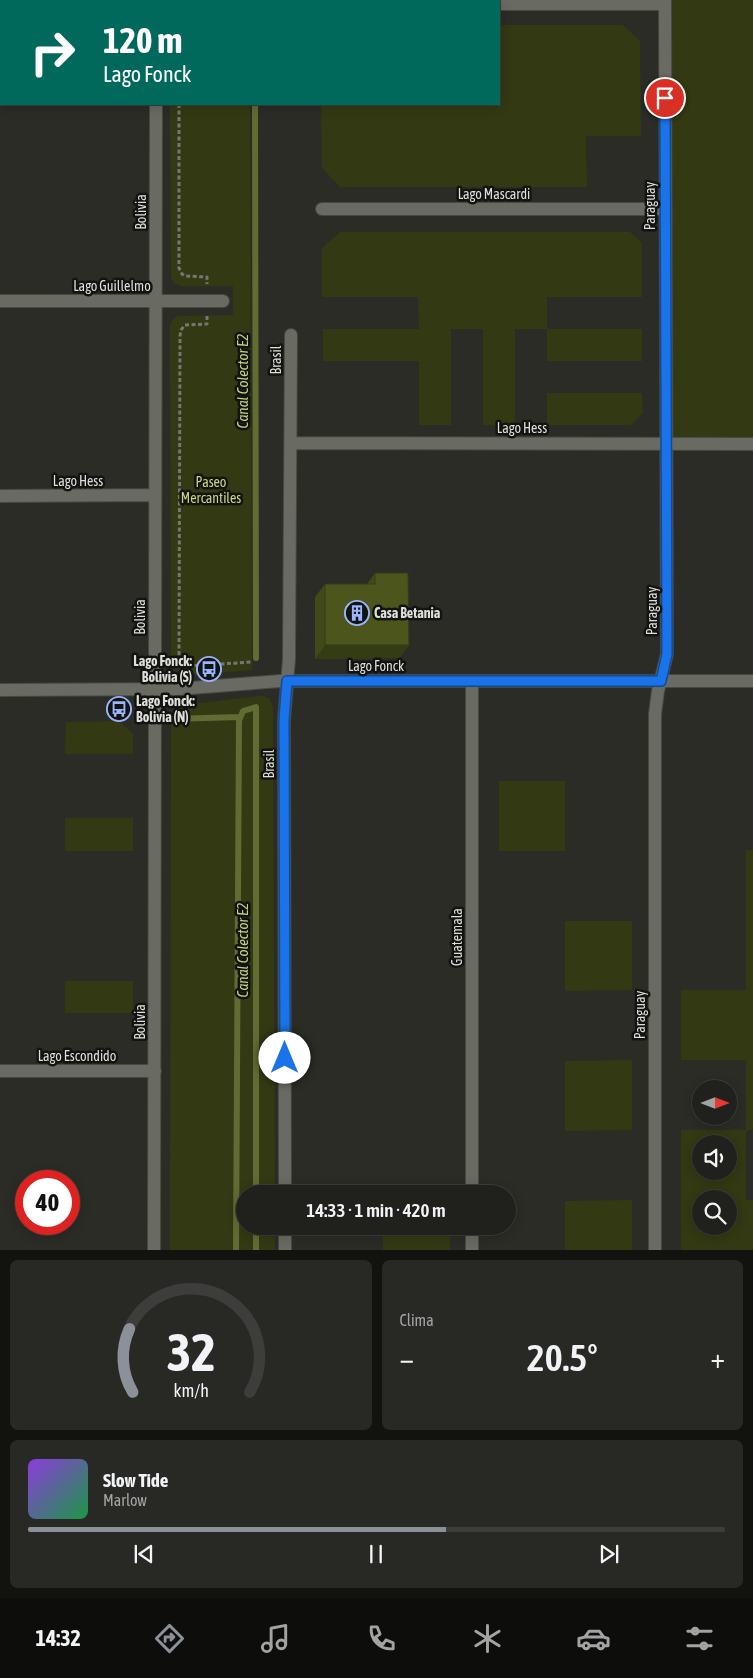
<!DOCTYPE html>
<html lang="es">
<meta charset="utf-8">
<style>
:root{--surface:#20211c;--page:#282925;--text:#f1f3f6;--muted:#a2a3a3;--line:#3d3e3b;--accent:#8c9099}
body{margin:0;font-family:"Asap Condensed",sans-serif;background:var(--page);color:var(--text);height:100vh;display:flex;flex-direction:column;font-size:19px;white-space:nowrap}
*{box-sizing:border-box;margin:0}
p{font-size:16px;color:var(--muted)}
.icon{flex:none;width:28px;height:28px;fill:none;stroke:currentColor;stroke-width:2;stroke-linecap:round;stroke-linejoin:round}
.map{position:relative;height:1250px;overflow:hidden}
.side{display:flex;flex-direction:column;gap:10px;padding:10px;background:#12120f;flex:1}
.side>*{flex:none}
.hud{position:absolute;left:0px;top:0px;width:500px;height:105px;box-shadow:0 2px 12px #0003,0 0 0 1px var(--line);background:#00695c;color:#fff;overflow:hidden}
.needle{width:32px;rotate:90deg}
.tools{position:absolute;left:692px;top:1080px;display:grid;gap:10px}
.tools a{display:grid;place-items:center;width:45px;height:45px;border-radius:50%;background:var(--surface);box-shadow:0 2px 12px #0003,0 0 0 1px var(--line);font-size:25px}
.speed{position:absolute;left:15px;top:1170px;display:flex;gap:10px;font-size:25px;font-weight:700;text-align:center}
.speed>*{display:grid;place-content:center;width:65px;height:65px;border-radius:50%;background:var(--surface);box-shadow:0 2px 12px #0003,0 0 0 1px var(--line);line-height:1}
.speed .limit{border:8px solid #d22;background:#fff;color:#111}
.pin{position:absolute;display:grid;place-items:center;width:42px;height:42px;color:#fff;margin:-21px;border:2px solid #fff;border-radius:50%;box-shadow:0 1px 5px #0007}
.me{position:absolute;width:55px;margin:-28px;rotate:0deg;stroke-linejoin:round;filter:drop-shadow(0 0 4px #0008)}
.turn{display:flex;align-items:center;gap:18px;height:105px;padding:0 20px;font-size:22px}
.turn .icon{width:65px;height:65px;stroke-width:2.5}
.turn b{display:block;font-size:35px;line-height:42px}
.big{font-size:38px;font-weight:600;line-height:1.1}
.side .tile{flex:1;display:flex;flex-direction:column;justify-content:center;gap:8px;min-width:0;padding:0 18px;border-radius:8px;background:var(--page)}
.side .dial{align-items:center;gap:0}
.dial svg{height:130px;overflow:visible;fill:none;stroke:var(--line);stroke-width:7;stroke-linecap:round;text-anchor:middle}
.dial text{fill:var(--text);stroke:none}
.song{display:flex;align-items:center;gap:15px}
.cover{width:60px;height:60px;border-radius:8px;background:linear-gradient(135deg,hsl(270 70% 55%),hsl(140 70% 35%))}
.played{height:5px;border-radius:2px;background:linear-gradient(90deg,var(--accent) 60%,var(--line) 60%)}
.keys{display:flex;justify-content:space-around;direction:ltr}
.heat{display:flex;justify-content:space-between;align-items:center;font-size:28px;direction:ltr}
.side .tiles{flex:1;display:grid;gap:10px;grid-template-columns:1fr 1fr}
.tile:last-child{grid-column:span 2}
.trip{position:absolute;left:236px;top:1185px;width:280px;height:50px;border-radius:25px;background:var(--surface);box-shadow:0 2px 12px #0003,0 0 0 1px var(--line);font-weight:600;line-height:50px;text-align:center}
.dock{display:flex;height:80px;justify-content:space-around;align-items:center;background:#0d0d0b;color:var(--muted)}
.dock .icon{width:35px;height:35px}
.dock .selected{color:var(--accent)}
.dock b{font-size:22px;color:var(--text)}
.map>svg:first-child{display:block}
.green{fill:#333913;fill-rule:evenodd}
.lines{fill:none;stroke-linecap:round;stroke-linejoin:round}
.stream{stroke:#616c33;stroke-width:6}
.minor-casing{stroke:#474943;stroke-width:14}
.path{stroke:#767771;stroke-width:3;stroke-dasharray:4 2.5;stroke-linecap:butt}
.minor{stroke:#696b63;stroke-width:12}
.wall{fill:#404918}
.shaded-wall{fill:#343c14}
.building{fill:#4b551c;stroke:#343c14}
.route-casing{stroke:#114b97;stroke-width:12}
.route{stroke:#1a73e8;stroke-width:9}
.labels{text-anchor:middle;stroke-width:5;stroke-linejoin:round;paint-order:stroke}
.street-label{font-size:14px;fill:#dcded9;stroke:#131411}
.park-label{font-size:14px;fill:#c4d580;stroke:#131411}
.poi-label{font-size:14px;font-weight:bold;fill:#dcded9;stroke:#131411;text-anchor:start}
.water-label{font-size:15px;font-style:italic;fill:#c2d37e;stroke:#131411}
</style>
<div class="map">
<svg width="753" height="1251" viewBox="0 0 753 1251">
<rect width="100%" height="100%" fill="#2b2c25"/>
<path class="green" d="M170,0H250V1H170Z
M671,0H753V437H672Z
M499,25H623L640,41L641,136H586L587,187H340L322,168L321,104H499Z
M170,104H250L252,670L188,675L176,669L171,660L170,326L172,320L178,316L233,315V286H181L175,284L171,278Z
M340,232H630L642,243V297H547V329H642V361H547V329H515V425H483V329H451V425H419V361H323V329H419L418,297H322V248Z
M547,393H642L643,413L631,425H547Z
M258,696H264L270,699L273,708L275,1194H245V1226H275V1250H170L171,719L175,710L183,705Z
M119,721L133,734V754H65L66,722Z
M499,781H565V851H499Z
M65,818H133V851H65Z
M746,850H753V1130L746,1131V1200H753V1250H681V1130H746V1060H681V990H746ZM701,1144H729V1171H701ZM701,1199H729V1226H701Z
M565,921H632V990L565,991Z
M65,981H133V1013H65Z
M632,1060V1130L565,1131V1061Z
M632,1200V1250H565V1201Z
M383,1226H450V1250H383Z"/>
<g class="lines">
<path class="stream" d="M254,0V1
M255,104L256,658
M171,719L239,717
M256,1226V1251
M236,1251L239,721L243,711L256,707V1194"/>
<defs>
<path id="minor" d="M156,1V0
M499,4H665
M322,209H665
M0,301H223
M291,443L753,444
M0,496L155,495
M472,681V1194
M0,690L178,689L280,681H753
M0,1071H155
M285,1194L284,720L289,659L291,335
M285,1226V1251
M472,1226V1251
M154,1251L156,104
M655,1251V714L658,691L667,654L665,0"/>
</defs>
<use href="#minor" class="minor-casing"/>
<path class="path" d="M178,0V1
M179,104V268L182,274L185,276L207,277V284
M207,316V324L185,325L181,330L180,336L179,657L181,662L188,666L252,662"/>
<use href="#minor" class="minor"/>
</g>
<path class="wall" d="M375,573L409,645L399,658L315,659V597L325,584H367Z"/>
<path class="shaded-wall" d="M325,645H409L399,658L315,659Z"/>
<path class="building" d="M375,573H408L409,645H325V584H375Z"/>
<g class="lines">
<defs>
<path id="route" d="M285,1058L284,720L287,681H661L667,654L665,98"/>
</defs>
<use href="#route" class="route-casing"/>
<use href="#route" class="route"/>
</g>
<defs>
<symbol id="building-ring" viewBox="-11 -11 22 22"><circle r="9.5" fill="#131411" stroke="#9ab5fd" stroke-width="1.5"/><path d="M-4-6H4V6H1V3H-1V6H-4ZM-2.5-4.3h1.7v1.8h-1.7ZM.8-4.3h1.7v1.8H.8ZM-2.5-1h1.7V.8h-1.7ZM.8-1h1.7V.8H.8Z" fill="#9ab5fd"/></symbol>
<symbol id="bus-ring" viewBox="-11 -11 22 22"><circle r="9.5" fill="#131411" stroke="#9ab5fd" stroke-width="1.5"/><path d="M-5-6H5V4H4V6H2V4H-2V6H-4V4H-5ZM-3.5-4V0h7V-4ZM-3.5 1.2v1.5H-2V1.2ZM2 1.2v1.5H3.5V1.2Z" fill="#9ab5fd"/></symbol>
</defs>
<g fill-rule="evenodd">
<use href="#building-ring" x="343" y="599" width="28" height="28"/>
<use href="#bus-ring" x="195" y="655" width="28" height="28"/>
<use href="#bus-ring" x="105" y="695" width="28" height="28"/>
</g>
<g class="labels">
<g class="street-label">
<text x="494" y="199">Lago Mascardi</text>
<text transform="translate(650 206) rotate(-90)" y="5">Paraguay</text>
<text transform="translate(141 212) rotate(-90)" y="5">Bolivia</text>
<text x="112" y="291">Lago Guillelmo</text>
<text transform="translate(276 360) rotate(-90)" y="5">Brasil</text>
<text x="522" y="433">Lago Hess</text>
<text x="78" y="486">Lago Hess</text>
<text transform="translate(652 611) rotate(-90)" y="5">Paraguay</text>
<text transform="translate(140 617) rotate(-90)" y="5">Bolivia</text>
<text x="376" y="671">Lago Fonck</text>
<text transform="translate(269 764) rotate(-90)" y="5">Brasil</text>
<text transform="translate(457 937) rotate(-90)" y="5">Guatemala</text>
<text transform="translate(640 1015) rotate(-90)" y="5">Paraguay</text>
<text transform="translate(140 1022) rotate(-90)" y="5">Bolivia</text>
<text x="77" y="1061">Lago Escondido</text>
</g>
<g class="park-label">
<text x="211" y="487">Paseo<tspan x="211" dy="16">Mercantiles</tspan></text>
</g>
<g class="poi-label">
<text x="374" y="618">Casa Betania</text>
<text x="192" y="666" text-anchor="end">Lago Fonck:<tspan x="192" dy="16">Bolivia (S)</tspan></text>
<text x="136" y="706">Lago Fonck:<tspan x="136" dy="16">Bolivia (N)</tspan></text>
</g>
<g class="water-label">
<text transform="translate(243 381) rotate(-90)" y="5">Canal Colector E2</text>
<text transform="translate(243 950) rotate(-90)" y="5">Canal Colector E2</text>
</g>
</g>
</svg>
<div class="tools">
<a><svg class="needle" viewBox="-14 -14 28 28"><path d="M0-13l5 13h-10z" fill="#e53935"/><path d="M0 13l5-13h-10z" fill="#a2a3a3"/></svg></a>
<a><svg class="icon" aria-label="sound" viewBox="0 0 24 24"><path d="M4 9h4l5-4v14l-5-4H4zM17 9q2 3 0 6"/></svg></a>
<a><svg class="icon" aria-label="search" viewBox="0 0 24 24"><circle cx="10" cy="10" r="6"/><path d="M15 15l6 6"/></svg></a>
</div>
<div class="speed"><div class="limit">40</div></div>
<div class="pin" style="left:665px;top:98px;background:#d93025"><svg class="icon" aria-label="arrive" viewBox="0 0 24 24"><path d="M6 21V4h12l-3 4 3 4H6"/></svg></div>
<svg class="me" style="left:285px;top:1058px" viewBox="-20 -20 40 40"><circle r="19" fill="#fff"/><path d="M0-13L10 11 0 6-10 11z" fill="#1a73e8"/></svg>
<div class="trip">14:33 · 1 min · 420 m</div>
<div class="hud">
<div class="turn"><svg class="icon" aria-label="right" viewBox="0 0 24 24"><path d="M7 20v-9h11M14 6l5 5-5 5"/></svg><div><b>120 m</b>Lago Fonck</div></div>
</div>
</div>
<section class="side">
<div class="tiles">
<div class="tile dial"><svg viewBox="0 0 100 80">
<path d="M14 69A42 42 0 1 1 86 69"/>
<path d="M14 69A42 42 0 0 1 12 30" stroke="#8c9099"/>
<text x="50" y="56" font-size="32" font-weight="700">32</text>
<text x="50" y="72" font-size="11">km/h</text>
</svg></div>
<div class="tile"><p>Clima</p>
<div class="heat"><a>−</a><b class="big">20.5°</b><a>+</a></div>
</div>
<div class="tile">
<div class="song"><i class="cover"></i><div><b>Slow Tide</b><p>Marlow</p></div></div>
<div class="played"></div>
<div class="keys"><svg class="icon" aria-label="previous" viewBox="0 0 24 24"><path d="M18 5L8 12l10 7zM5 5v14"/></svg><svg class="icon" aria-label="pause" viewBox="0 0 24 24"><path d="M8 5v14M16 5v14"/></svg><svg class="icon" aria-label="next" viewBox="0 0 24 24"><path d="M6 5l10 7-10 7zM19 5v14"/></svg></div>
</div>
</div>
</section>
<nav class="dock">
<b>14:32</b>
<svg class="icon selected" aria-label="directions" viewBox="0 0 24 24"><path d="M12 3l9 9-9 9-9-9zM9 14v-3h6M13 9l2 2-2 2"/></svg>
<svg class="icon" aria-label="music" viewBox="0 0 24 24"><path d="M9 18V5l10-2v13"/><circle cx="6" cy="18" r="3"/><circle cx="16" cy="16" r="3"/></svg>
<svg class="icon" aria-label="phone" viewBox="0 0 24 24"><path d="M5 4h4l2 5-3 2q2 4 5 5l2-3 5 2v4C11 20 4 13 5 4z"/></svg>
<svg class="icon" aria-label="climate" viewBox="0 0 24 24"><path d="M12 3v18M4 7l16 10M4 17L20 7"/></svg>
<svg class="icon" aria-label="car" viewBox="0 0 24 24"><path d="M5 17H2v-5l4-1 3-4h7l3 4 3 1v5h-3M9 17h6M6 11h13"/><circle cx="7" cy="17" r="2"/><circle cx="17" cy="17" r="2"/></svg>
<svg class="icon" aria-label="filters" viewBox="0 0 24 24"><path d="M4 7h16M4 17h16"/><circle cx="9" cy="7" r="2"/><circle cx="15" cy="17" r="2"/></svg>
</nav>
